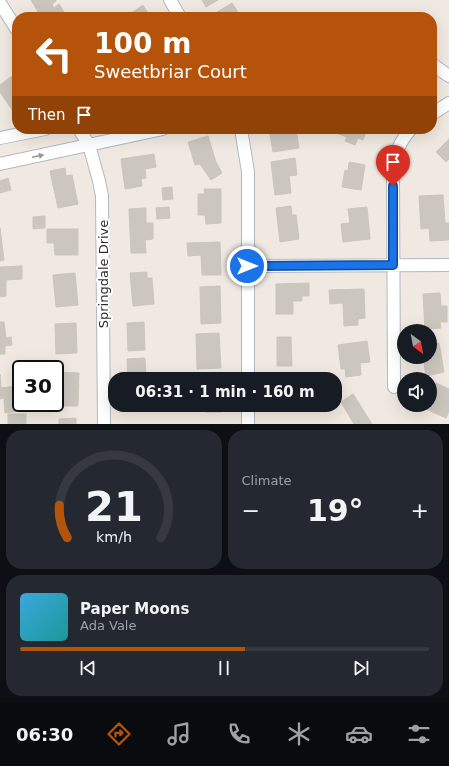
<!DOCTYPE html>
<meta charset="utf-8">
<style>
:root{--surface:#171b24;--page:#242831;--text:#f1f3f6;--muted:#9ea1a6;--line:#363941;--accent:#b45309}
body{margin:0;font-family:"DejaVu Sans",sans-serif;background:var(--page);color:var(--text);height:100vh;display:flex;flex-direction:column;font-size:15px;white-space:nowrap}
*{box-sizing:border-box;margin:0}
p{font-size:13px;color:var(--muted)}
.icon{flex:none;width:22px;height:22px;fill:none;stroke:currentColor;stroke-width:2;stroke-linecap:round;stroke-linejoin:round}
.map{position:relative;height:424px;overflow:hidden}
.details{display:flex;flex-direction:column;gap:6px;padding:6px;background:#0d0f14;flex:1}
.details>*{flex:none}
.guide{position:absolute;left:12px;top:12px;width:425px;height:122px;border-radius:16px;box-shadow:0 4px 16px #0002;background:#b45309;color:#fff;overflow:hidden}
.needle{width:26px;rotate:148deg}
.buttons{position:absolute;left:397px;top:324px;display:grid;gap:8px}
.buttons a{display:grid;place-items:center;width:40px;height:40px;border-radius:50%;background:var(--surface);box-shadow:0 4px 16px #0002;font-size:20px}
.speed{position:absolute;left:12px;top:360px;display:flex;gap:8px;font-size:20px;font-weight:700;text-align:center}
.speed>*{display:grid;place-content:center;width:52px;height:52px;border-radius:50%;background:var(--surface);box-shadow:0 4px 16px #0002;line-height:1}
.speed .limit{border:2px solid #111;border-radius:6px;background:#fff;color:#111}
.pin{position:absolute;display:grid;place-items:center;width:34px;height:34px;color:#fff;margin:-41px -17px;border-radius:50% 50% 50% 0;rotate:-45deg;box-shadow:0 0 4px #0007}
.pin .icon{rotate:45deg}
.me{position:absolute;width:44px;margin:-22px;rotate:90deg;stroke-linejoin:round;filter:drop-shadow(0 0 3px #0008)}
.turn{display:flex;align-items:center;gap:14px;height:84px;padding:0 16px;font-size:18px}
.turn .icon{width:52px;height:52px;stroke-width:2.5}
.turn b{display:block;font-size:28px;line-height:34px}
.then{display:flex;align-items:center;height:38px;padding:0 16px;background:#0003;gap:8px;font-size:15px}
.big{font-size:30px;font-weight:700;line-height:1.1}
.details .card{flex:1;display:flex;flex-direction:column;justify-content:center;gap:6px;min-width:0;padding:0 14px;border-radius:16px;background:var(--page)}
.details .dial{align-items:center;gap:0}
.dial svg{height:104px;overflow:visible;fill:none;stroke:var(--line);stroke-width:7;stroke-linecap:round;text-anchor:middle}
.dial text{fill:var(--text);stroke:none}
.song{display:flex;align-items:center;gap:12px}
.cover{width:48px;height:48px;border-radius:6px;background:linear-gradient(135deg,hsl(200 70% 55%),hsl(180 70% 35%))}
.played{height:4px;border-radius:2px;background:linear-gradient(90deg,var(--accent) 55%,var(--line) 55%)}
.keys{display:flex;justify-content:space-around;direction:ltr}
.heat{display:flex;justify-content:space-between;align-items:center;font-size:22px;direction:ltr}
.details .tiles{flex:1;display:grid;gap:6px;grid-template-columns:1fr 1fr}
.card:last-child{grid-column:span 2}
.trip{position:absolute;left:108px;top:372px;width:234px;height:40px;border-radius:16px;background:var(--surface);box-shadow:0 4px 16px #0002;font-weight:700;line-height:40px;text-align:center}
.menu{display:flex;height:64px;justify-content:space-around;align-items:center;background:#090b0e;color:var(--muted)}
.menu .icon{width:28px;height:28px}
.menu .selected{color:var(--accent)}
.menu b{font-size:18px;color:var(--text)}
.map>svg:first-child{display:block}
.building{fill:#cbc7bf;stroke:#cbc5ba}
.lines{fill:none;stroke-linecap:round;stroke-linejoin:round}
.minor-casing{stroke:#b4b7c1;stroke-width:14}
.minor{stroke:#fff;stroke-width:12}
.oneway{fill:#969696}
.route-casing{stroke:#114b97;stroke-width:10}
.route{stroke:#1a73e8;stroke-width:7}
.labels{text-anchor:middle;stroke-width:4;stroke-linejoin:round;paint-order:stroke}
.street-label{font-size:13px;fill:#2e2e2e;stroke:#fff}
</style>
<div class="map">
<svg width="449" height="424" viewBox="0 0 449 424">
<rect width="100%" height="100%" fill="#efe9e1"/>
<path class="building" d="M31,0H56V1L52,4L54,8L59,4L67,17H41Z
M202,0H218L206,7Z
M232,3L241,17H216L214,14Z
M143,5L150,17H132L130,14Z
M12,76L17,84V113L15,114L0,92V85Z
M269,129H296L299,148L273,152Z
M334,129H367L363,140L358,138L355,145L345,141L347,137L333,132Z
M208,136L216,162L222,173L211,180L200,164L195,165L188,142Z
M449,139V159L446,162L436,152Z
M154,154L156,167L145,169L146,178L141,179L142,186L125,189L121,159Z
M295,158L297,175L289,176L291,193L275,195L271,162Z
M349,162L365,165L361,190L342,187L345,170L348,171Z
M65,168L66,176L72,175L78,204L58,208L50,171Z
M8,178L11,190L0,193V181Z
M172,187L173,199L163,200L162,188Z
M204,189H221V223L206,224L205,215H198V194H205Z
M443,195L445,223H449V240L430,241L429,228L421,229L419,196Z
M291,206L292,215H296L299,239L280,242L276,208Z
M169,207L170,218L157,219L156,208Z
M367,207L370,239L343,242L341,224L350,223L348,209Z
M146,208V223H153V239L145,240L146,253H131L129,209Z
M45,216V228L33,229V217Z
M0,228L4,260L0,261Z
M47,229H78V255H55L54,243H47Z
M220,242L221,275H202L201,255L188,256L187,243Z
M22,266V279L6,280V296L0,297V267Z
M147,272V278H152L154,304L133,306L130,273Z
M75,273L78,305L56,307L53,275Z
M309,283V296H302V301H293V314H276V284Z
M220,286L221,323L201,324L200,287Z
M364,289L365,318L358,319V325L344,326L343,303L330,304L329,290Z
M440,293L441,306H447V322H440L441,328L425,329L423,294Z
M0,322H4L6,338L11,337L12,345L5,346V354H0Z
M144,322L145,350L128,351L127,323Z
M76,323L77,353L56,354L55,324Z
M219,333L221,368L197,369L196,334Z
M277,337H291L292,366H277Z
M367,341L370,362L360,363L361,375L346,377L345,369H341L338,345Z
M439,343L444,372L426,376L423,357H430V345Z
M145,358L146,379H128L127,359Z
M55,372L79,373L78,406H54Z
M0,374L1,388L17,386L19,411L5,413L4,398L0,399Z
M436,383L449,389V411L446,418L424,408L426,405H430V395Z
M353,394L372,424H354L341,402Z
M205,405H221V412H205Z
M276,405H299V409H276Z
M8,414H26V424H8Z
M76,418V424H59V419Z"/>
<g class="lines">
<defs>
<path id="minor" d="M170,0L180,17
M0,3L17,30
M432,64L449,76
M432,114L449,103
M79,129L89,145L99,181L102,196L104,424
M241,129L248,172V379
M0,138L45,129
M0,164L163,129
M247,266L449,265
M394,387L393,171C394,154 400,141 411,129
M248,405V424"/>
</defs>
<use href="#minor" class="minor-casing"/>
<use href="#minor" class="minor"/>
</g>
<defs><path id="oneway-solid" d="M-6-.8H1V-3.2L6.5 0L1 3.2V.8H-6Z"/></defs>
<use class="oneway" href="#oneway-solid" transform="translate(38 156) rotate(-12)"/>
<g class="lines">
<defs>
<path id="route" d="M247,266L393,265V186"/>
</defs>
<use href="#route" class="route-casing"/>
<use href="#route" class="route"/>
</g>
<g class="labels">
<g class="street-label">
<text transform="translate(103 274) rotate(-90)" y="5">Springdale Drive</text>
</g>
</g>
</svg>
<div class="buttons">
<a><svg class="needle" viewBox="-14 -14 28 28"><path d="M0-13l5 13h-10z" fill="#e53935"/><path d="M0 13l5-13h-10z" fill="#9ea1a6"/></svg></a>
<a><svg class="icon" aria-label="sound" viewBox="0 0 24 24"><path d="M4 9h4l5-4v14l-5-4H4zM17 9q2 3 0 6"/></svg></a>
</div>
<div class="speed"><div class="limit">30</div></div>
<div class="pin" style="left:393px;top:186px;background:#d93025"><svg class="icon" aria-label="arrive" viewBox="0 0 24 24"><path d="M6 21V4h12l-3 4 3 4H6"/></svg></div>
<svg class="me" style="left:247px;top:266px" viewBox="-20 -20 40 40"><circle r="17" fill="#1a73e8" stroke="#fff" stroke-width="3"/><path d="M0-11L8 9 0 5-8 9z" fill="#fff"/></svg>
<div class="trip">06:31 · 1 min · 160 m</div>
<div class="guide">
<div class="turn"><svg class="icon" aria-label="left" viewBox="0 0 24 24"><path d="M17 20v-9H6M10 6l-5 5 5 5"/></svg><div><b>100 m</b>Sweetbriar Court</div></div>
<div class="then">Then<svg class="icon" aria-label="arrive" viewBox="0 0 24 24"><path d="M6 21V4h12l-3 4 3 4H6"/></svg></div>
</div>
</div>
<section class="details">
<div class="tiles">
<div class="card dial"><svg viewBox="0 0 100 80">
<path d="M14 69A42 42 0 1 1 86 69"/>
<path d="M14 69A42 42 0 0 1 8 44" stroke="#b45309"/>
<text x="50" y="56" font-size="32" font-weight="700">21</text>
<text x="50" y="72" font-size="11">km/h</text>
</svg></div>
<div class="card"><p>Climate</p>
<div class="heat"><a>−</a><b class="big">19°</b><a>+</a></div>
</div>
<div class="card">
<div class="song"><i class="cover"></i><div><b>Paper Moons</b><p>Ada Vale</p></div></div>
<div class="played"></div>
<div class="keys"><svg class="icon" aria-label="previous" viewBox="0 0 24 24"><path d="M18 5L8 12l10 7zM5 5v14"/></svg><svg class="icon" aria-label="pause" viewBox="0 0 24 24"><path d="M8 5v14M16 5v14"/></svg><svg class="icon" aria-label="next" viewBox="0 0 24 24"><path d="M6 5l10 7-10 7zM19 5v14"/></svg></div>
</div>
</div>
</section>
<nav class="menu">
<b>06:30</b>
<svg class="icon selected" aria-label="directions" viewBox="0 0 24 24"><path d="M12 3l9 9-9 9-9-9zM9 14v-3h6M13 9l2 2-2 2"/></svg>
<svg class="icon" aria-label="music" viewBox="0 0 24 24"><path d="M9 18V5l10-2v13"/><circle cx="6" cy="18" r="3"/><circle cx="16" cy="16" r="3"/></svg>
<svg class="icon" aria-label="phone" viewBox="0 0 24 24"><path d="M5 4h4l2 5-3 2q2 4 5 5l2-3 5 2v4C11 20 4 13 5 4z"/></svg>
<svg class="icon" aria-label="climate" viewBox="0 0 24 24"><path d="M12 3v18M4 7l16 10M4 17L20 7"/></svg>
<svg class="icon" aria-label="car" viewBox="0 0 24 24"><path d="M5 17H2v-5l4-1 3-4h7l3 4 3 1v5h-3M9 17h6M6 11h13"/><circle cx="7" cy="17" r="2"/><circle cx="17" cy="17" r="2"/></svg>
<svg class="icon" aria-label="filters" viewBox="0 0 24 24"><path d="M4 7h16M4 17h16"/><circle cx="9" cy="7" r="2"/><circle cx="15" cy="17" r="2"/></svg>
</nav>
